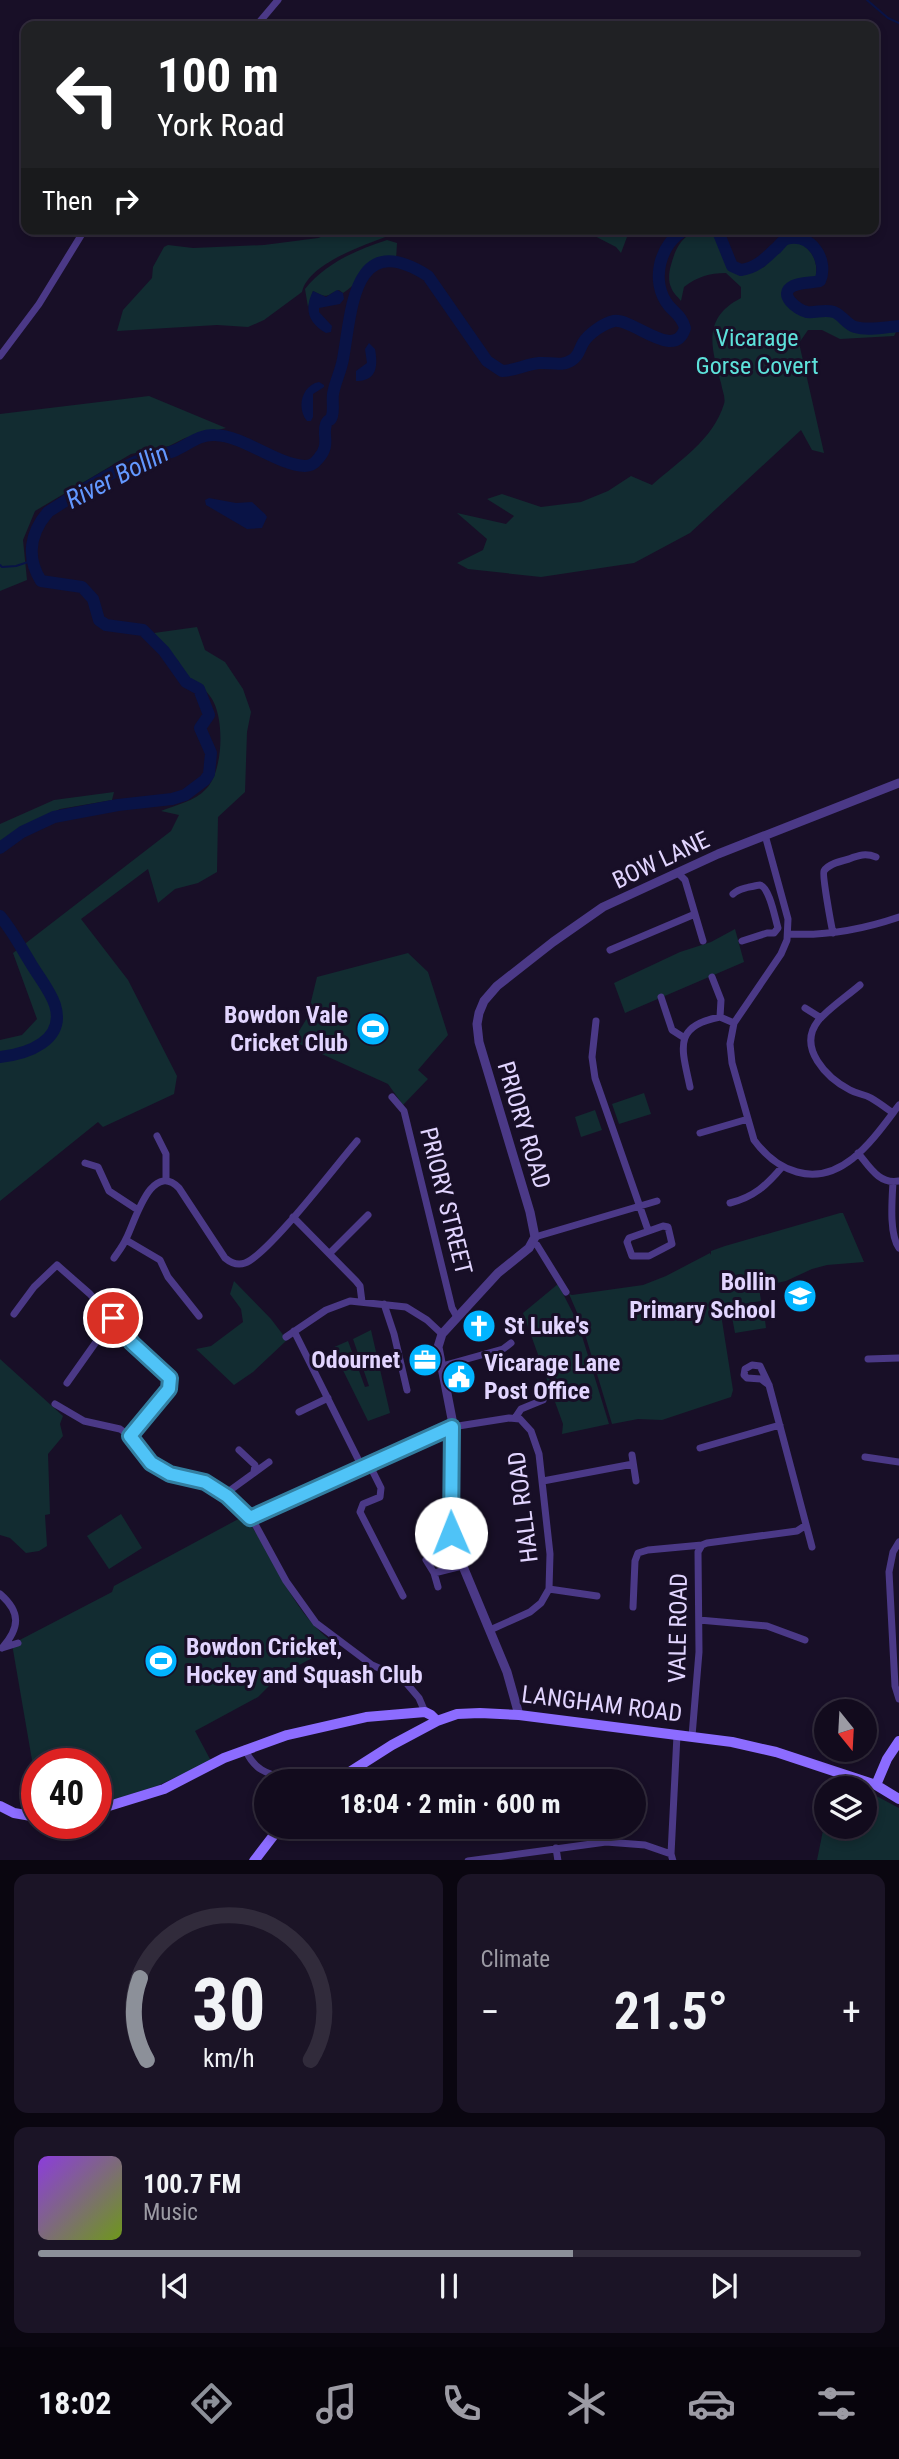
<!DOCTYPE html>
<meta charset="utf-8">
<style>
:root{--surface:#120b1d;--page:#1b1426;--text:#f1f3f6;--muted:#9c9ba4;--line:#312b3b;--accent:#8c9099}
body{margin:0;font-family:"Roboto Condensed",sans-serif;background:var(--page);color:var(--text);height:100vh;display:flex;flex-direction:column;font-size:26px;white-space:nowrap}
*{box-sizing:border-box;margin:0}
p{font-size:23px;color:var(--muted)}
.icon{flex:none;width:38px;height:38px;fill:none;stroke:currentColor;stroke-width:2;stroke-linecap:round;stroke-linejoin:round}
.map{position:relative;height:1860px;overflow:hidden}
.details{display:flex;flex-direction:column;gap:14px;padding:14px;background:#0a0610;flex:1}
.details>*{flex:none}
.top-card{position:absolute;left:21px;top:21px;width:858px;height:214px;border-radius:14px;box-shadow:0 4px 10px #0003,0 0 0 2px var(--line);background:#202124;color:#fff;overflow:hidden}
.needle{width:46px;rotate:162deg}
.buttons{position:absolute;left:814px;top:1699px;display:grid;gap:14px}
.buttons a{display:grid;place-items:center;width:63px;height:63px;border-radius:50%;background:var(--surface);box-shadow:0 4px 10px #0003,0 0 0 2px var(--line);font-size:35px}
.speed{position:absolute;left:21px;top:1748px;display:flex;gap:14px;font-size:35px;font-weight:700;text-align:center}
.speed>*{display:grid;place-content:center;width:91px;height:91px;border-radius:50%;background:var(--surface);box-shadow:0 4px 10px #0003,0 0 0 2px var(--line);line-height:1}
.speed .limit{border:10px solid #d22;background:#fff;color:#111}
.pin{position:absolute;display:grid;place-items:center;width:60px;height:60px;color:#fff;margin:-30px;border:4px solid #fff;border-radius:50%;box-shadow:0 2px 7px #0007}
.me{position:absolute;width:77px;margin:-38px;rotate:359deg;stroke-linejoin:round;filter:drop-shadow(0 0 5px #0008)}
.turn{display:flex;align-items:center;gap:24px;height:147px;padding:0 21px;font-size:32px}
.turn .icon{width:91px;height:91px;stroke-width:2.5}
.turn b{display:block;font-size:49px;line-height:60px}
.then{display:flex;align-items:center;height:66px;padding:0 21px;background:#0003;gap:14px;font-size:26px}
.big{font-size:52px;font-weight:700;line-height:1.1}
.details .card{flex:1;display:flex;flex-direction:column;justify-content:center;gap:10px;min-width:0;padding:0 24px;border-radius:14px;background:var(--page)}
.details .dial{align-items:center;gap:0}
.dial svg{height:182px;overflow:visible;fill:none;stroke:var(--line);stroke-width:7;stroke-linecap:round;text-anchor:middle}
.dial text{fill:var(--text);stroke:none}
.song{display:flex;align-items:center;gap:21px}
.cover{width:84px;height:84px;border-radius:10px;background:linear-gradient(135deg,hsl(270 70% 55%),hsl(80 70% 35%))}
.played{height:7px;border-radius:4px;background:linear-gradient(90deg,var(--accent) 65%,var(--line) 65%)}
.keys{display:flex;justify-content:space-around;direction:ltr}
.heat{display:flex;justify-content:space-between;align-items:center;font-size:38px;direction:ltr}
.details .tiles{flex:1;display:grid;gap:14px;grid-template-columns:1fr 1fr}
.card:last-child{grid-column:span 2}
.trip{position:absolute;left:254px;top:1769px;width:392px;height:70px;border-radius:35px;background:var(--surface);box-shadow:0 4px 10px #0003,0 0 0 2px var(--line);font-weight:700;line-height:70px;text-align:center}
.menu{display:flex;height:112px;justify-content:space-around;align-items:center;background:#07040c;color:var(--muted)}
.menu .icon{width:49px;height:49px}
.menu .selected{color:var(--accent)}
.menu b{font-size:32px;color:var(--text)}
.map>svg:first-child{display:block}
.green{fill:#122c31}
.water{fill:#091346}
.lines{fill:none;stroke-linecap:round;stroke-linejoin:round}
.stream{stroke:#091346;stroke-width:2}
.river{stroke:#091346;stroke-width:12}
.minor{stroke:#4b3987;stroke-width:7}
.tertiary{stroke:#4b3987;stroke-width:9}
.secondary{stroke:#8c6cff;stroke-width:10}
.route-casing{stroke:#337fa1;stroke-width:18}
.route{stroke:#4fc3f7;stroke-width:12}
.labels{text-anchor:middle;stroke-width:6;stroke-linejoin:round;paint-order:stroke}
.park-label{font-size:24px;fill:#5de2db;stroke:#180f27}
.street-label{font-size:24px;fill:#e2d5ff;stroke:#180f27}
.poi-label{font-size:24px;font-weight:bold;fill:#e2d5ff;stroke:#180f27;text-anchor:end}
.water-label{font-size:26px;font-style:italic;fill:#6398ff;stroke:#180f27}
</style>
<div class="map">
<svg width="899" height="1861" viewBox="0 0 899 1861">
<rect width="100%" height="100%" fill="#180f27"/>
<path class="green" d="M343,229H369L388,236C364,245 308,264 302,292L264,320L248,327L217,325L117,331L123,310L152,278L153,267L164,247L168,245L193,248L264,245L318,238Z
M581,229H630L621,253L616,247Z
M713,229C727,243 722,263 741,273L764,267L785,242L798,240C812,252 818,258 816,278L785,292V303L797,314L818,315L829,313C856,335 864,330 897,330L894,336L840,339L822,330H808L799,343L824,453L812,450L801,430L690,533L634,563L541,577L468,569L457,563L483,550L487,539L457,513L506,524L514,516L487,499L502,494L541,507L581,502L608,491L631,476L652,485C679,461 713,440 724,404C726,398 722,390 721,383C711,347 702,318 741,298V287L726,273C709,273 697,277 684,287L681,301C678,297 672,292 671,287C668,281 669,271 671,265C677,242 687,229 713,229Z
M387,240L397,243L396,260C355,258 370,277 343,293L339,290C324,296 329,299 313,291L308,307L305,289C326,263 356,250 387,240Z
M149,396L226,428L185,438L169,446L131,454L35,511L23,540L27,580L0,591V414Z
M197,627L205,650L225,662L243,689L251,712L247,732L245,792L218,817L217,872L198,883L175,889L158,903L148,869L81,919L128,980L177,1076L174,1094L103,1127L98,1122L0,1201V1040L22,1035L37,1019L13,953L171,831L179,815L161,811C176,805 195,801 206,789C223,772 225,720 212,699C206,689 197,684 186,679L179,662L154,633Z
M114,792L112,800L60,809L19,829L0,842V824L54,800Z
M735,929L744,962L625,1013L614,983L680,952L711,942Z
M408,953L428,972L448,1035L418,1070L428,1079L403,1105L388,1084L293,1041L307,1018L317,977Z
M644,1093L651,1114L619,1124L612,1104Z
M595,1110L602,1130L581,1137L575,1117Z
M840,1213H843L864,1262L827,1265L812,1269L786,1281L759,1287L761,1301L720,1308L733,1390L731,1397L662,1420L638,1419L612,1424L582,1324L569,1294L572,1295L643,1285L666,1276L710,1253L711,1255V1251L725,1246Z
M234,1281L271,1319L287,1340L253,1372L234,1385L196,1349L211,1346L243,1322L241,1309L230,1294Z
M558,1284L578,1323L609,1424L562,1434L563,1424L523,1313Z
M764,1312L766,1328L735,1333L732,1317Z
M371,1330L390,1413L368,1421L332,1348L348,1341L365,1387L369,1386L353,1339Z
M0,1359L63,1416L60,1424L63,1436L48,1454L50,1514L45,1515L47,1546L39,1551L26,1553L10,1538L0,1535Z
M121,1514L142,1548L109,1569L87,1536Z
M244,1516C279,1561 287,1608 336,1645L279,1676L258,1697L195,1731L211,1761L157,1786L96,1805V1764H37V1789L12,1644L112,1592L114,1586Z
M865,1790L899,1808V1860H817L826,1816V1827H864Z"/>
<path class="water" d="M337,290L343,293L344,299L340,304L319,308V312L332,326L331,332L326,333C308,323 304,309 313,291L326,297Z
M369,343L375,349C378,366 377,381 356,381V371L367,363L365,349Z
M319,382L324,385V387L313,394V417L311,421H307C296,408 302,385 319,382Z
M209,498L236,503L252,502L265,514L267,517L262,528L247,529L206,505L205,500Z"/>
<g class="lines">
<path class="stream" d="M867,0L888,18L899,23
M0,565L2,567L16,566L31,561"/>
<path class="river" d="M717,229L732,266L741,270C755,268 764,260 774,250C779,247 781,241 786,239C811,232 829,260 820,281C812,283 800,282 793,286C777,294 797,310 807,312C816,313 824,309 834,312C842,315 847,325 855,327C868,331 886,327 899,326
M0,848L22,832L54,817L118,805L172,799L185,795L205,780L209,774L211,753L200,728L209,715L199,689L186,682L164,651L143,630L106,625L99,620L93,599L82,587L41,581C26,557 30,533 48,512C76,494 105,475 135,462C148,456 163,456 176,450C189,444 200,434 215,435C244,436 277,465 305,466C310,466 315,463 318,459C331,445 322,436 326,424C329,417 330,423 332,416C334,409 332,401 333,394C335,382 341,371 343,359C352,309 353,228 428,276L487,361L502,371C515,371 526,364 539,363C550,362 562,367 572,360C579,356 579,350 583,343C588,334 604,323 614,321C633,318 675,362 685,328C682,317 676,314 669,306C649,282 660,241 687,229
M0,916C12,930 20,946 30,962C38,976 50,990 55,1005C66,1041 27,1054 0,1057"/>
<path class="minor" d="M256,26L278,0
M0,356L39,304L85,229
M765,835L788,919L787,940L781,954L734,1023L730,1044L732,1063L754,1140C765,1155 778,1167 797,1172C843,1185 874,1138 899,1105
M733,894C738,889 742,889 749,887C750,887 759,885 760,885C770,888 775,919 778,928L774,933H767L742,941
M695,914L703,941
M833,933C831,924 822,875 824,871C828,864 841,861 849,859C859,855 866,853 876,857
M788,934C825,936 864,929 899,917
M610,950L695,914L685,880L678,873
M712,977L721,1000L720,1017
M860,985C846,997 829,1008 818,1021C797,1048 827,1078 850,1090C857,1094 864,1094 871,1098C878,1102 886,1108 893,1113
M661,997L672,1030L683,1037
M805,1008L821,1018
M596,1021L592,1057L595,1078L648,1230
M690,1087C682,1049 672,1026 720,1017L734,1023
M392,1097L404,1111L452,1308L457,1317
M700,1133L748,1119
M157,1136L166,1154V1179
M858,1153C869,1166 879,1185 899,1181
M85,1163L98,1167L109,1191L138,1210
M893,1182C892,1200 889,1234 899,1248
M730,1203C754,1197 767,1185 782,1167
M293,1217L356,1281L360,1286L362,1302
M663,1226L668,1227L672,1244L649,1256H632L627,1242L629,1238Z
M535,1237L657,1201
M126,1240L160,1260L168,1277L199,1316
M532,1243L537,1245L566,1292
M330,1253L368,1215
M114,1258C118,1252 123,1246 126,1239C135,1222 151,1160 179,1188L225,1258C231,1263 237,1266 245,1263C268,1255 337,1164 357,1141
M384,1304L394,1334L407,1390
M14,1314L34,1287L57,1265L90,1294L132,1343L170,1378L169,1389L130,1436
M294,1331L362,1467
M286,1337L326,1310L350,1301L406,1307L427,1320L442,1334
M868,1359L899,1358
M442,1366L503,1349L511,1343
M67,1383L113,1318
M769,1385L761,1379L747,1378L744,1375L745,1369L752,1365L760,1366L769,1385L812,1547
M55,1404L84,1421L120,1429L130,1436L151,1463L170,1474L205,1482L237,1504L256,1526L286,1581L316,1623L372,1665L402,1678L419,1698L425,1712
M299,1412L328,1398
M515,1418L521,1409L543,1400
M700,1448L780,1425
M239,1450L255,1465L254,1472
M632,1455L636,1481
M865,1457L899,1462
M369,1464L381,1488L380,1497L363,1504L360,1512L403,1596
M543,1481L633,1464
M225,1494L269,1462
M250,1518L452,1427L509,1418L520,1419L531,1431L539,1454L550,1554L549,1589L541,1603L530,1612L490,1630
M899,1542L893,1552L889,1572L895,1686L899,1699
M426,1560L434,1573
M438,1587L434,1573L462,1566
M549,1589L597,1596
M0,1594C21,1612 20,1628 2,1648
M633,1607L635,1561L638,1553L648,1550L702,1545
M699,1620L767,1626L805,1640
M2,1648L18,1643
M692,1736L699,1652L698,1552L702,1545L707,1543L797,1531L806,1525
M245,1749C256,1775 273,1774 298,1782
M556,1848L558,1861
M468,1861L606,1842L645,1845L671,1854
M673,1861L671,1854L677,1735"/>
<path class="tertiary" d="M519,1715L507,1672L452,1540V1419L438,1347L442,1334L498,1273L529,1248L535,1237L530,1212L479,1042L477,1024L479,1013L484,1001L497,986L553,942L603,907L718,854L899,783"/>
<path class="secondary" d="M334,1782L392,1745L437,1721L457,1714L480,1713L519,1715L732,1742L776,1752L876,1785L899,1799
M876,1785L887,1759L899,1741
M0,1806L14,1813L37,1817
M96,1810L164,1789L224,1758L287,1735L366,1717L425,1712L431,1715L437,1721
M254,1861L280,1827"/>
</g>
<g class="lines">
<defs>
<path id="route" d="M113,1318L132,1343L170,1378L169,1389L130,1436L151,1463L170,1474L205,1482L227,1496L250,1518L452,1427L451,1533"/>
</defs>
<use href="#route" class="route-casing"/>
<use href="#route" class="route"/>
</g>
<defs>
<symbol id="stadium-disc" viewBox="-11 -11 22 22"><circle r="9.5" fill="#01b4ff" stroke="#180f27"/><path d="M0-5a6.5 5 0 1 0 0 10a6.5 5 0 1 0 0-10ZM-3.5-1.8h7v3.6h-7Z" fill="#fff"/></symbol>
<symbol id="school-disc" viewBox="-11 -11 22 22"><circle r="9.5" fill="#01b4ff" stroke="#180f27"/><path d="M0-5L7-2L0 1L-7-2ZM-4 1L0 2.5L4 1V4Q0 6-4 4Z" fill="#fff"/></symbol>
<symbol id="church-disc" viewBox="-11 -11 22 22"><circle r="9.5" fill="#01b4ff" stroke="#180f27"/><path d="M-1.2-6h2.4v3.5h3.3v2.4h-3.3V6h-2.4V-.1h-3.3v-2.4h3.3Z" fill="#fff"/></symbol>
<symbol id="office-disc" viewBox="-11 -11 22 22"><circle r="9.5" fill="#01b4ff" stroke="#180f27"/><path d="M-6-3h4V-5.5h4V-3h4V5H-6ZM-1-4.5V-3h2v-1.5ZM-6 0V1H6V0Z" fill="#fff"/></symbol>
<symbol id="civic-disc" viewBox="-11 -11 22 22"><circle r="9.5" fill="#01b4ff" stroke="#180f27"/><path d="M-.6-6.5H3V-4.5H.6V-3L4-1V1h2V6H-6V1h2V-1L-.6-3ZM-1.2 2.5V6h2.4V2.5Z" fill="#fff"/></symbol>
</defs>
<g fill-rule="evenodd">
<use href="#stadium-disc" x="354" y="1010" width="38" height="38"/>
<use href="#school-disc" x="781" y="1277" width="38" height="38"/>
<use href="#church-disc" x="460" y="1307" width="38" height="38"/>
<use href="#office-disc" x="406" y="1341" width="38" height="38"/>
<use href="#civic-disc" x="440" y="1358" width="38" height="38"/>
<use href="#stadium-disc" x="142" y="1642" width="38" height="38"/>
</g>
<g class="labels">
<g class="park-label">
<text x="757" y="346">Vicarage<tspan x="757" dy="28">Gorse Covert</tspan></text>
</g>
<g class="street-label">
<text transform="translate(661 860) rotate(-25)" y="8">BOW LANE</text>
<text transform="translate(524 1125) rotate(73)" y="8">PRIORY ROAD</text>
<text transform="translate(446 1201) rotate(76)" y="8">PRIORY STREET</text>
<text transform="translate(523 1507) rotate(-97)" y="8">HALL ROAD</text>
<text transform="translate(678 1628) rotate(-89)" y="8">VALE ROAD</text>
<text transform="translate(602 1704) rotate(7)" y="8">LANGHAM ROAD</text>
</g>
<g class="poi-label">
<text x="348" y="1023">Bowdon Vale<tspan x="348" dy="28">Cricket Club</tspan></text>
<text x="776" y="1290">Bollin<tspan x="776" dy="28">Primary School</tspan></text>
<text x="504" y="1334" text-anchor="start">St Luke's</text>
<text x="400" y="1368">Odournet</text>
<text x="484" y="1371" text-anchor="start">Vicarage Lane<tspan x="484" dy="28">Post Office</tspan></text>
<text x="186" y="1655" text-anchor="start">Bowdon Cricket,<tspan x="186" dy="28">Hockey and Squash Club</tspan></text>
</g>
<g class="water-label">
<text transform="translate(117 476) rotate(-27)" y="9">River Bollin</text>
</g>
</g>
</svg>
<div class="buttons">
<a><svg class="needle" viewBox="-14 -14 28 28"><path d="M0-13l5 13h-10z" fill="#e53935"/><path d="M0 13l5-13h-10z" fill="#9c9ba4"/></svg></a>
<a><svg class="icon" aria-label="layers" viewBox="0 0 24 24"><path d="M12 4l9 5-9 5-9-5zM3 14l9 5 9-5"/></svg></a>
</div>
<div class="speed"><div class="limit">40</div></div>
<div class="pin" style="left:113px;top:1318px;background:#d93025"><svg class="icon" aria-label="arrive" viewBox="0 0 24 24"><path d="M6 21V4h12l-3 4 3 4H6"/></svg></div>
<svg class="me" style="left:451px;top:1533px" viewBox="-20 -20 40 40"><circle r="19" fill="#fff"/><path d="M0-13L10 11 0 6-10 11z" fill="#4fc3f7"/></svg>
<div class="trip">18:04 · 2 min · 600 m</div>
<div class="top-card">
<div class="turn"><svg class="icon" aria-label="left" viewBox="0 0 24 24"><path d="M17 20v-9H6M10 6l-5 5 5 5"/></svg><div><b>100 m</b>York Road</div></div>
<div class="then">Then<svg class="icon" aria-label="right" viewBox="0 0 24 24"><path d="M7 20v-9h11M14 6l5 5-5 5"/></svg></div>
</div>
</div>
<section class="details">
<div class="tiles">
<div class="card dial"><svg viewBox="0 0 100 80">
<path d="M14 69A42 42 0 1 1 86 69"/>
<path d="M14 69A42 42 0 0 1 11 33" stroke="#8c9099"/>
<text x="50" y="56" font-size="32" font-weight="700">30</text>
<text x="50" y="72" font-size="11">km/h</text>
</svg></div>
<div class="card"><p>Climate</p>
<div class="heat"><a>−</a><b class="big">21.5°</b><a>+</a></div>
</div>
<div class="card">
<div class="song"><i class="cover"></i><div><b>100.7 FM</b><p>Music</p></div></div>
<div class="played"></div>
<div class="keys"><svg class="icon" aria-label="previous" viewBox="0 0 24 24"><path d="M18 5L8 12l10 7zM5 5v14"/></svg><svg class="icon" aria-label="pause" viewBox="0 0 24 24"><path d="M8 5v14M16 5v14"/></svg><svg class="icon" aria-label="next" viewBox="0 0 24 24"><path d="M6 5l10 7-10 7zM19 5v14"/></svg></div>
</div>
</div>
</section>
<nav class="menu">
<b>18:02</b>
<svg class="icon selected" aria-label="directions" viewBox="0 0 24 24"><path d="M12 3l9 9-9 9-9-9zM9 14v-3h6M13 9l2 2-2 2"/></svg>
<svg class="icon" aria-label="music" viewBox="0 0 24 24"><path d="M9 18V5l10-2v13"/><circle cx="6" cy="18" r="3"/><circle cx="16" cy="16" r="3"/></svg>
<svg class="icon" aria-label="phone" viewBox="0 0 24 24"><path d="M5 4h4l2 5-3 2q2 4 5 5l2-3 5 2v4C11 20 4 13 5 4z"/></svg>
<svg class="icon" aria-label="climate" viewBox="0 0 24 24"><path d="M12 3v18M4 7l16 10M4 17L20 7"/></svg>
<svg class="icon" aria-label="car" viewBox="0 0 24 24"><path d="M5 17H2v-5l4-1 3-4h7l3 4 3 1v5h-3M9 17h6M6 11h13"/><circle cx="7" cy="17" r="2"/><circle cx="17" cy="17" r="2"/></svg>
<svg class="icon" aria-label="filters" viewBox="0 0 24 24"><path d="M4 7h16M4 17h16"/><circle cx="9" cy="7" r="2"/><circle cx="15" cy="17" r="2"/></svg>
</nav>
